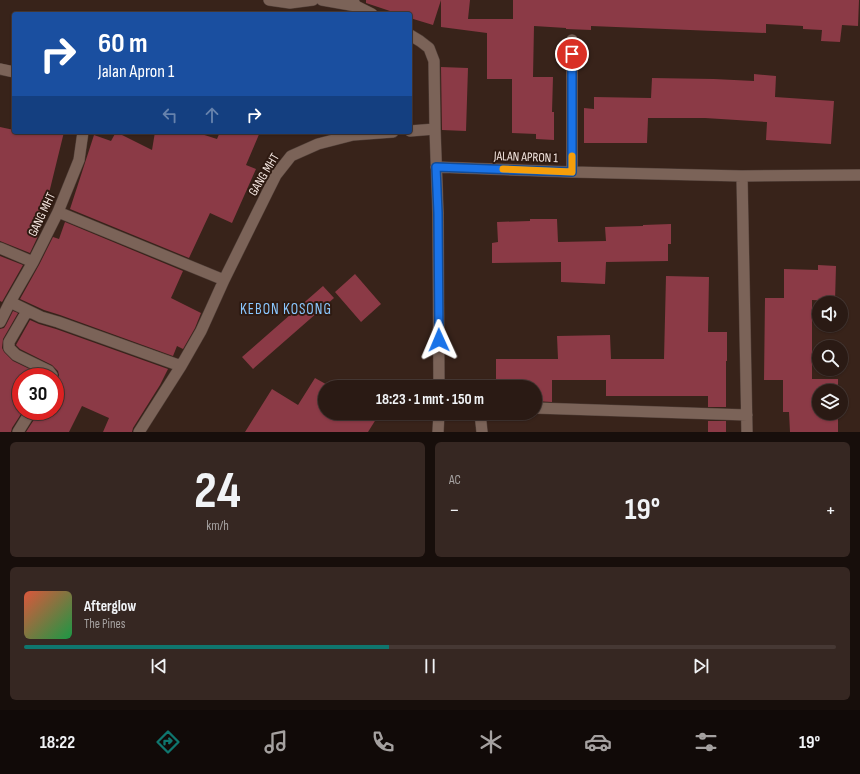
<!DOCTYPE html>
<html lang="id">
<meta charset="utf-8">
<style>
:root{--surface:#2a1a14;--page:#362722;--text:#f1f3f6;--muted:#a5a1a0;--line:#463834;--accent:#0f766e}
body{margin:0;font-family:"Sofia Sans Condensed",sans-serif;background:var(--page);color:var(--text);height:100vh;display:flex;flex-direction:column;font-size:15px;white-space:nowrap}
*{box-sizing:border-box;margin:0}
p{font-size:13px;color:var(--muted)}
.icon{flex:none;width:22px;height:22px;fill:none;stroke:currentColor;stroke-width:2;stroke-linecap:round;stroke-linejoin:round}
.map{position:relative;height:432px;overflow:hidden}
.side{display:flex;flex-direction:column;gap:10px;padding:10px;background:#170e0b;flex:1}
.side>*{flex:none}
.hud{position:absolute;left:12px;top:12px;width:400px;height:122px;border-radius:4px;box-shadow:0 1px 3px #0004,0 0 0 1px var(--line);background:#1a4fa0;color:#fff;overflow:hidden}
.buttons{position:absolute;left:812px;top:296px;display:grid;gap:8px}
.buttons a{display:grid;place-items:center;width:36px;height:36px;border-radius:50%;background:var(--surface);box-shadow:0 1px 3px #0004,0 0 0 1px var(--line);font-size:20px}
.speed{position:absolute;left:12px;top:368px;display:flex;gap:8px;font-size:20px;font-weight:700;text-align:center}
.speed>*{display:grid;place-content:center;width:52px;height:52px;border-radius:50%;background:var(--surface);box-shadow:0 1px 3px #0004,0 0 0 1px var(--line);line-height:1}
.speed .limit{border:6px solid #d22;background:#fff;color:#111}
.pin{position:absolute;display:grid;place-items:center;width:34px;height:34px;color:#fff;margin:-17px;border:2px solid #fff;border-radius:50%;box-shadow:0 1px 4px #0007}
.me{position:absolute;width:44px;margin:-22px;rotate:359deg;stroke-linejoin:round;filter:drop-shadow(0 0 3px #0008)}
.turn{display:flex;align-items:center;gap:14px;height:84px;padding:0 20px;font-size:18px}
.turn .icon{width:52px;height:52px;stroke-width:2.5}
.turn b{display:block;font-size:28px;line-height:34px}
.lanes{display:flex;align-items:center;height:38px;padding:0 20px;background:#0003;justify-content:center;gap:20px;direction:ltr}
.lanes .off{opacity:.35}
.big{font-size:30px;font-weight:700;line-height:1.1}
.side .widget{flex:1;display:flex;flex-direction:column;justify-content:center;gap:6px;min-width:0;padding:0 14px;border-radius:6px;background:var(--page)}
.side .dial{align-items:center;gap:0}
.dial b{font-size:52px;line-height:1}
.song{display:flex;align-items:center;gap:12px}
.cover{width:48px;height:48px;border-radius:6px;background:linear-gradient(135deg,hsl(10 70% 55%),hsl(140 70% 35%))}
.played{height:4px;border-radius:2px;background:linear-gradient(90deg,var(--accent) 45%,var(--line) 45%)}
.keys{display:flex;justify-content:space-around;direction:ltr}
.heat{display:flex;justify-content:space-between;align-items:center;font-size:22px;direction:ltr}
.side .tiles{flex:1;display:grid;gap:10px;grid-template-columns:1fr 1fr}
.widget:last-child{grid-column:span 2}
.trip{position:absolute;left:318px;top:380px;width:224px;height:40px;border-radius:20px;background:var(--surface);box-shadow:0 1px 3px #0004,0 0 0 1px var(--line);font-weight:700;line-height:40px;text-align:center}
.tab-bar{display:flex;height:64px;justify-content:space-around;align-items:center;background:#110a08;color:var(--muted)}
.tab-bar .icon{width:28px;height:28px}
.tab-bar .active{color:var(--accent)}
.tab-bar b{font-size:18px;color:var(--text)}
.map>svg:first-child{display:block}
.building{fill:#8b3a46}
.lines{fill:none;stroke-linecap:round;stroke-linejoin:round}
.minor-casing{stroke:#52413a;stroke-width:12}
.minor{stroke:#7b6358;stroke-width:11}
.route-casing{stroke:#114b97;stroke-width:10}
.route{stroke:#1a73e8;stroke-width:7}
.slow{stroke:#f59e0b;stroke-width:7}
.labels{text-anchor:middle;stroke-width:4;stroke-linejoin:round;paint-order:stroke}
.street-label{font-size:13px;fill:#f5e7e1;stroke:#2e1a11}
.quarter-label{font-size:15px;letter-spacing:1px;fill:#8ac6fd;stroke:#2e1a11}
</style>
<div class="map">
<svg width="860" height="432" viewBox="0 0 860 432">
<rect width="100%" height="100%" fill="#38231a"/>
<path class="building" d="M366,0H441L433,25L410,18V14H399L366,3Z
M441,0H470L468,19H513V0H859L858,26L842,25L840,42L821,41L822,30L803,29V26L766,24V33L591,26V30L566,29V28L534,26L533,77H553L552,112H554V140L536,139V134L512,133V79H487V33L441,27Z
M441,67L468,68L466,131L442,130Z
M754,74L776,76L775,97L834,101L831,144L766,140L767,122L705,118H648L647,143H584V108L594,109V97L651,98L652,78L714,79L754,81Z
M0,127L14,130V132H64L39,234L30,253L0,241Z
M116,132L152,150L155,132H195L217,139L220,132H260L246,165L256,169L232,223L210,213L189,258L70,209L94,135L111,141Z
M530,219H557L558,242L606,241L605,227L643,226V225L671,224V244H668V261L606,262L605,284L561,282V262L492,263V243L498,242L497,222L530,221Z
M65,222L183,271L171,298L201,313L195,328L183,349L177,346L173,356L60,315L44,310L20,299L39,265L53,237L59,239Z
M0,256L23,265L2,302L0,301Z
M818,265L836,266L835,301L812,300V379H838V391H819V413H838V432H790L789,412H783V380H764L765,298H784V269L818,270Z
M355,274L381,304L361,322L335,292Z
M666,276L709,277L708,332H727V361H726V407H708V396H606V380H552V402L535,401V387H496V359H558L557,336L610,335L611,359H664Z
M323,286L334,298L253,369L242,357Z
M13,311L18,313L3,339L2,348L4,352L13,361L44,376L21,377V411H23L12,428L11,432H0V329L4,328L6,325Z
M30,320L39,324L56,329L168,369L160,385L133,428L132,432H103L109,418L82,406L69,432H26L37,415L38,411H55V383L58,378L59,375L58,371L52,365L20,349L16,345Z
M315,378L331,387H325V413H373L378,416L368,432H245L272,389L298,405Z
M708,421H726V432H708Z"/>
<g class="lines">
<defs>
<path id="minor" d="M269,0L290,3L313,0
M322,0L356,6
M353,1L356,6L372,14
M410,35L420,41L429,48L434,61L435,129L438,213L439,387
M572,40V172
M0,69L14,72
M410,131L435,129
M436,167L572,172L742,176L860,175
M742,176L747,432
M58,212L224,280
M0,248L33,262
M10,302L41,317L58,322L181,366
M27,311L9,342V348L16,355L49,371L52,375L51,377
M0,322L10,302L33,262L58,212L79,160L83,132
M535,408L747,415
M480,413L482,432
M18,432L31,411
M139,432L181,366L201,331L224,280L267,193L276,175L291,156L318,144L353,135L393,132
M438,432L439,413"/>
</defs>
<use href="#minor" class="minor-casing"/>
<use href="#minor" class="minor"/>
</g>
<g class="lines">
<defs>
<path id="route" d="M439,340L438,213L436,167L572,172V54"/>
</defs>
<use href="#route" class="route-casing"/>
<use href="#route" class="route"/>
<path class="slow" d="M503,169L572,172V156"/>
</g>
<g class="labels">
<g class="street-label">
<text transform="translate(526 156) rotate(2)" y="5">JALAN APRON 1</text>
<text transform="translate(263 174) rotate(-59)" y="5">GANG MHT</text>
<text transform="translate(41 214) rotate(-65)" y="5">GANG MHT</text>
</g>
<g class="quarter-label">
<text x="286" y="314">KEBON KOSONG</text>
</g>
</g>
</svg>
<div class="buttons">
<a><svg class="icon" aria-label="sound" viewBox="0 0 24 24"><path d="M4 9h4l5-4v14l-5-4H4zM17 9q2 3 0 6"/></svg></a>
<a><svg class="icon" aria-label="search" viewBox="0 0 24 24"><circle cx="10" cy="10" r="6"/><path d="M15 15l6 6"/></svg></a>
<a><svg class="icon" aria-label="layers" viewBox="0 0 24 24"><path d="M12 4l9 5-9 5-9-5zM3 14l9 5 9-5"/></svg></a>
</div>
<div class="speed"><div class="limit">30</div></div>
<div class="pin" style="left:572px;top:54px;background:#d93025"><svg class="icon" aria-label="arrive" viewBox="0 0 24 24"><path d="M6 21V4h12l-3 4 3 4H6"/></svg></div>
<svg class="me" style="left:439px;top:340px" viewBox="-20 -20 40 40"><path d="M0-17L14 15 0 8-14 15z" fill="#1a73e8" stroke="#fff" stroke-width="4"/></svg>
<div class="trip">18:23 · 1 mnt · 150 m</div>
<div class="hud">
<div class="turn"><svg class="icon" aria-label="right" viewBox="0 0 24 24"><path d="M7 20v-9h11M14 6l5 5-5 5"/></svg><div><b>60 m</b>Jalan Apron 1</div></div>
<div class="lanes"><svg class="icon off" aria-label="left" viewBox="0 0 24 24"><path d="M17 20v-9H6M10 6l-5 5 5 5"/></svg><svg class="icon off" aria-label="ahead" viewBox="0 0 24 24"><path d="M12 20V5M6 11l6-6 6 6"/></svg><svg class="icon" aria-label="right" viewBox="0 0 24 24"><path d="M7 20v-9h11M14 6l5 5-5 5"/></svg></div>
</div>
</div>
<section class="side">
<div class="tiles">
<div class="widget dial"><b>24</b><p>km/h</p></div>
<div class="widget"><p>AC</p>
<div class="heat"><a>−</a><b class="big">19°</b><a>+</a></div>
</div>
<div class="widget">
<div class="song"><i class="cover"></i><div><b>Afterglow</b><p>The Pines</p></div></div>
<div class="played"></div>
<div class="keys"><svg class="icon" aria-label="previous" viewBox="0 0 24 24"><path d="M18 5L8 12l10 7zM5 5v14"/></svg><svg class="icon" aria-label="pause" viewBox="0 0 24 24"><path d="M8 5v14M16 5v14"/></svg><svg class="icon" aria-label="next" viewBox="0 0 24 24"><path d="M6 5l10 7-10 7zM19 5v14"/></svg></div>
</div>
</div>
</section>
<nav class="tab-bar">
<b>18:22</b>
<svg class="icon active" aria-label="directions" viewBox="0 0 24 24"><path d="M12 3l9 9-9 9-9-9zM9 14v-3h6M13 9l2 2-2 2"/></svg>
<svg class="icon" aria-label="music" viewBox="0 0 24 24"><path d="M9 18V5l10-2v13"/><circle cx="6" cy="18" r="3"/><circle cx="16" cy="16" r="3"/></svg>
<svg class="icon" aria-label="phone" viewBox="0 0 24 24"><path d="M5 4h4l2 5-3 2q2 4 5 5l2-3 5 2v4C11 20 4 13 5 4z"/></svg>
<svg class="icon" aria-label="climate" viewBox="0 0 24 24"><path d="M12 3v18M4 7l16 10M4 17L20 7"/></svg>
<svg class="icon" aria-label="car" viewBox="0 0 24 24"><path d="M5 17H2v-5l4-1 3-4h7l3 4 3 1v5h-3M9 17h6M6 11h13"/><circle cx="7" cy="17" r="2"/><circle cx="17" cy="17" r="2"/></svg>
<svg class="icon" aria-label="filters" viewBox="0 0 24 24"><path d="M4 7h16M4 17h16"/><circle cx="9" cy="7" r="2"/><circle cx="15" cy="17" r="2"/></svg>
<b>19°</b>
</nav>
